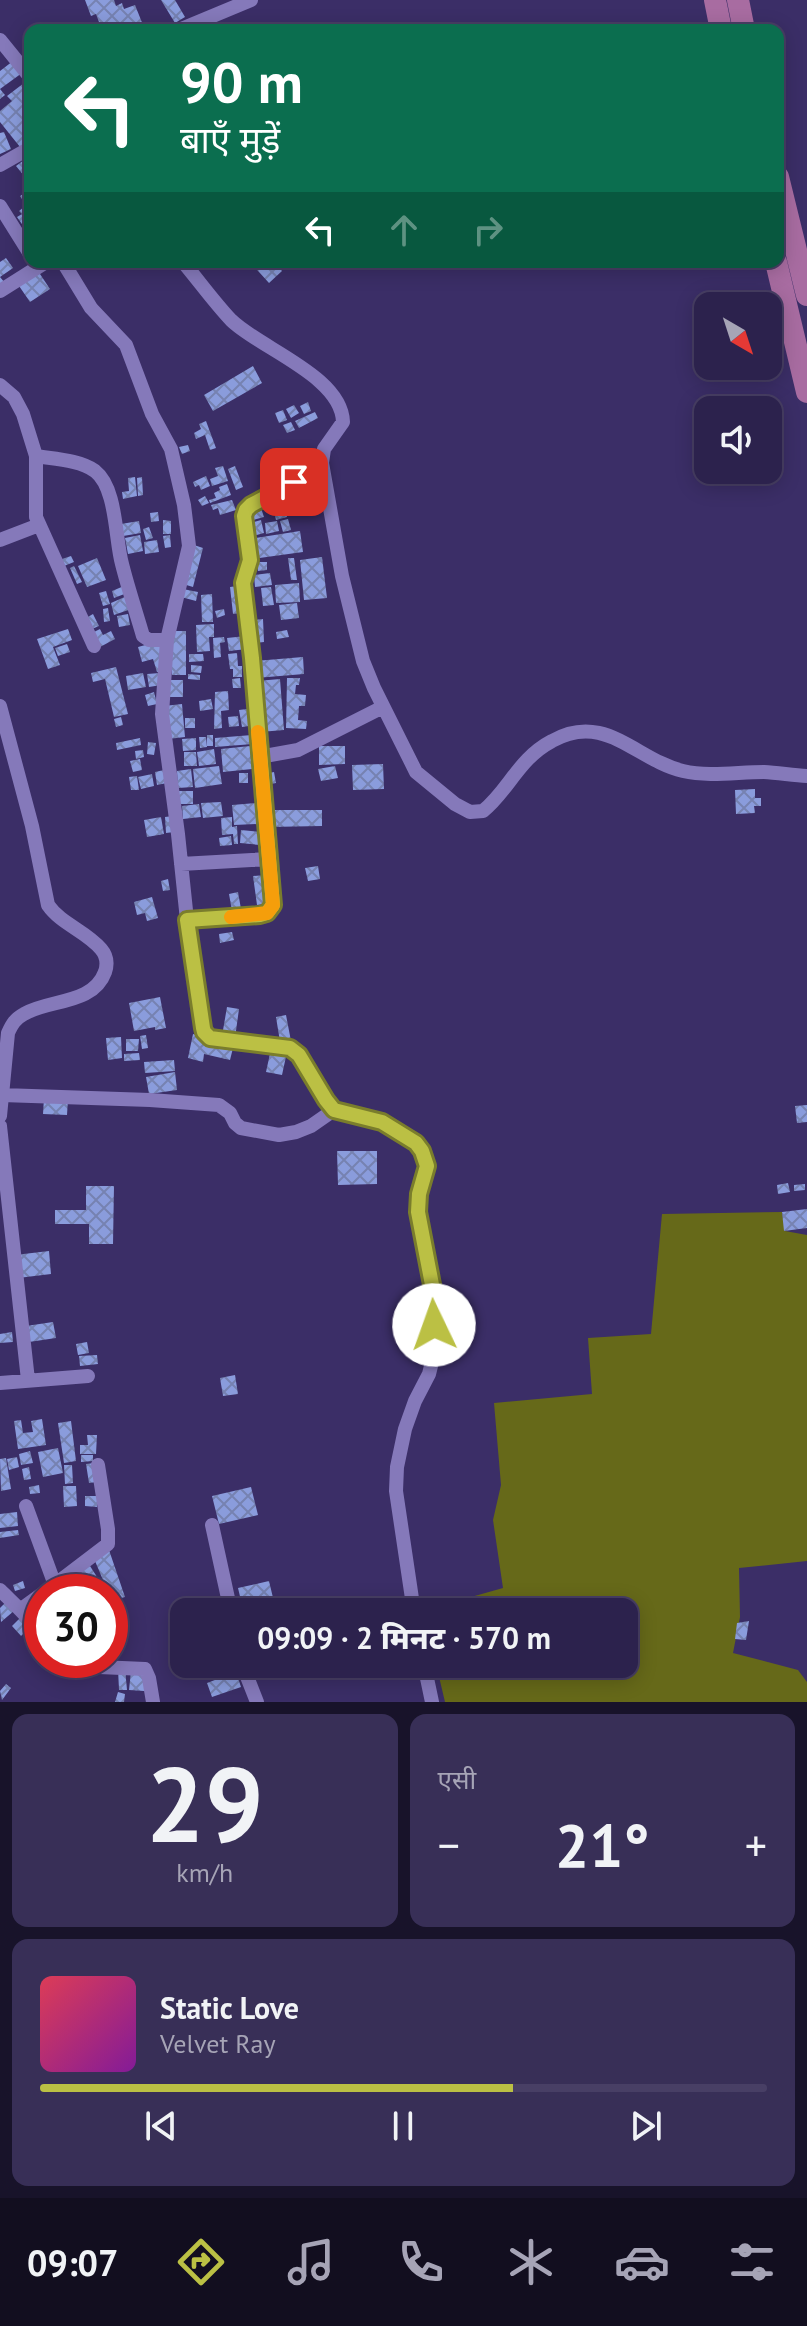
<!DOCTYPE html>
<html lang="hi">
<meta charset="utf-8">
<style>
:root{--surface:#2c224d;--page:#382f57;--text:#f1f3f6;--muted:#a6a4b6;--line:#483f65;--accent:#bbc044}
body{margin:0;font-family:"PT Sans","Noto Sans Devanagari",sans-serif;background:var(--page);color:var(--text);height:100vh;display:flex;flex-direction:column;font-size:30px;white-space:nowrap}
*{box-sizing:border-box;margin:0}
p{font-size:26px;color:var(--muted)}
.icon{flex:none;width:44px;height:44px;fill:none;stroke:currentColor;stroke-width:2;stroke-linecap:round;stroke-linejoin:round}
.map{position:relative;height:1702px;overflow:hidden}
.panel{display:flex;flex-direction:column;gap:12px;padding:12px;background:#18132a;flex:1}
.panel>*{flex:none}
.guide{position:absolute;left:24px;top:24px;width:760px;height:244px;border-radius:16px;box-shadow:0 4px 20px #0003,0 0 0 2px var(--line);background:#0b6e4f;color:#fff;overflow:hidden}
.needle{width:52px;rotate:141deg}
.buttons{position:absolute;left:694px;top:292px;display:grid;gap:16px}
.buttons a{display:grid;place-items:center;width:88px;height:88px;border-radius:16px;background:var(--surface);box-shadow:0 4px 20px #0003,0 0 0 2px var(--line);font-size:40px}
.speed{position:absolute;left:24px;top:1574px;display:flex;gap:16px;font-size:40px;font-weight:700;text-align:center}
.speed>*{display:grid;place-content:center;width:104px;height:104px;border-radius:50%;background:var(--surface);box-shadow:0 4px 20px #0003,0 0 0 2px var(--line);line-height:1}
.speed .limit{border:12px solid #d22;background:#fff;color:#111}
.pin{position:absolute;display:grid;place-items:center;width:68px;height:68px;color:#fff;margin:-34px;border-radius:16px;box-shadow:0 4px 12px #0006}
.me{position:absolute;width:88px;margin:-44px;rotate:357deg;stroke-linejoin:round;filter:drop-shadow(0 0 6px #0008)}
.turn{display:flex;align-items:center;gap:28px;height:168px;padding:0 24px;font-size:36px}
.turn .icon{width:104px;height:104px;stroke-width:2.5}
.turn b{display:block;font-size:56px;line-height:68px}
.lanes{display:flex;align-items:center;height:76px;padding:0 24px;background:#0003;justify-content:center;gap:40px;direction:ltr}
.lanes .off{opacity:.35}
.big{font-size:60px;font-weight:800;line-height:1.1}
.panel .tile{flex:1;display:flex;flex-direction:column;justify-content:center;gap:12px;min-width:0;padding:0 28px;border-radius:16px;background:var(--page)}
.panel .dial{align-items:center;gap:0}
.dial b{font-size:104px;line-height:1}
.song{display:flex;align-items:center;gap:24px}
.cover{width:96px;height:96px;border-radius:12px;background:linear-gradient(135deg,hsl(350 70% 55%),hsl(290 70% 35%))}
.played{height:8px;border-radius:4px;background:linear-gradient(90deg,var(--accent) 65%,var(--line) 65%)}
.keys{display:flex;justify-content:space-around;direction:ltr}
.heat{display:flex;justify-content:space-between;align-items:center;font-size:44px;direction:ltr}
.panel .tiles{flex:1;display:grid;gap:12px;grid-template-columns:1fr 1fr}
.tile:last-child{grid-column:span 2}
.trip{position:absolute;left:170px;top:1598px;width:468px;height:80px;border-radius:16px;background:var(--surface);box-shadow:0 4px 20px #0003,0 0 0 2px var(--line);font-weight:800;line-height:80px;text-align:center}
.dock{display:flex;height:128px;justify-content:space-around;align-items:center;background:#120e1f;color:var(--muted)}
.dock .icon{width:56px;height:56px}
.dock .selected{color:var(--accent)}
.dock b{font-size:36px;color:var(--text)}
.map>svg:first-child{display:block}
.green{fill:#666919}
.building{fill:url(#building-cross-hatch)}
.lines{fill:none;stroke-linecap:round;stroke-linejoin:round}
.minor{stroke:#8579ba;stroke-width:14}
.primary{stroke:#a86ca1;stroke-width:22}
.route-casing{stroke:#7a7d2c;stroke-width:20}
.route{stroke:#bbc044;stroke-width:14}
.slow{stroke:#f59e0b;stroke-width:14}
</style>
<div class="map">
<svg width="807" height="1702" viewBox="0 0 807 1702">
<defs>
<pattern id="building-cross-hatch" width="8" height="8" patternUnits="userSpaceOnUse" patternTransform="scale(2)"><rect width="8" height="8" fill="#8a9cdc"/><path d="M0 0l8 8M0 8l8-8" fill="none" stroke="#7682b1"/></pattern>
</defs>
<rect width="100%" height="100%" fill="#3b2e67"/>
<path class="green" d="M782,1212L785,1231L807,1235V1561L739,1568L740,1617L733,1653L798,1670L807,1682V1702H445L436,1664H624V1612H425V1610L503,1588L493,1520L501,1485L494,1403L592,1394L588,1338L651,1334L662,1214Z"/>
<path class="building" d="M85,0H114L116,6L122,3L124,9L135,5L145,30H102L96,14L91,16Z
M161,0H175L185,17L175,23Z
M13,61L22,73L0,89L5,95L0,99V71Z
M24,83L30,90V139L20,147L0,122V111L12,101L7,96Z
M4,132L11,149L0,154V133Z
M28,157L30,174L25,177L16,166Z
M30,190V212L20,196Z
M24,207L30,216V222L24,227L17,217L22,214L19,211Z
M6,258L13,268L0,277L5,283L0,286V262Z
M250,262H274L282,271L269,283Z
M36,268L50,289L30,302L17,283Z
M253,366L262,383L213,411L204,395Z
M308,402L311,411L304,414L300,406Z
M294,405L299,413L291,418L286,409Z
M283,410L287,420L279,423L275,413Z
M315,412L318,418L299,428L295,421Z
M206,421L216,448L210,450L205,435L196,439L194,433L201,429L199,424Z
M291,422L295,430L287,433L283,425Z
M188,445L190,451L182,454L179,447Z
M223,466L228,481L212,486L210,479L218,476L215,468Z
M235,466L243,487L236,490L228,469Z
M206,476L210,486L201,490L199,485L195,487L193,482Z
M135,477L137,496L123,499L122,492L129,491L128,478Z
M142,477L143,495L138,496L137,478Z
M227,484L231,495L210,503L209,500L216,498L214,493L220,490L219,487Z
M205,496L209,503L202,506L198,500Z
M232,500L236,510L220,515L218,508L213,510L211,505Z
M283,500L287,517L276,520L272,503Z
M261,508L264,517L250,521L247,512Z
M158,512L159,521L151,522L150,513Z
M288,519L291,530L283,532L280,521Z
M163,520L171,521V534H163Z
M261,520L264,533L250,537L247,524Z
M139,521L141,533L123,536L121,524Z
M277,521L279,531L266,534L265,523Z
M149,527L153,538L146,540L143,529Z
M300,531L303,552L253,559L250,539Z
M140,535L143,551L128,554L125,538Z
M170,535L171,547L165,548L163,536Z
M157,540L159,552L145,554L144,542Z
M194,545L203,548L193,587L183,584Z
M71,556L74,562L64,566L62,559Z
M322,557L327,598L304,600L300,560Z
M97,558L106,580L87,587L78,566Z
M288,558H294L297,580H291Z
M257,562H267V570L258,571Z
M74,566L82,582L77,584L70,568Z
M270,573L272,585L255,587L254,575Z
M299,583L300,602L276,603L275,585Z
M124,586L127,593L114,598L112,591Z
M237,586L240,613L233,614L230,587Z
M271,587L274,605L263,606L261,588Z
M183,589L198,592L196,601L181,597Z
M106,591L110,604L103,606L99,593Z
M212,594L213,622H202L201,595Z
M129,595L134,608L114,615L111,603Z
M297,603L299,618L281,620L279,605Z
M108,608L110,621L104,622L103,609Z
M224,609L225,615L217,618L215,611Z
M93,614L99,626L92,629L86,618Z
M128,614L130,625L119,627L117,616Z
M263,619L264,642L255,643L253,620Z
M214,624V637H209L210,651L197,652L196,625Z
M68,629L72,640L53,647L60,665L48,669L37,639Z
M100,629L103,635L111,631L115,639L100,647L92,633Z
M287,630L289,637L277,639L276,632Z
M171,631H186V675H172Z
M246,636L247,649L229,651L227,638Z
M224,637L225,642L220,643L221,657L214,658L213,638Z
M160,641L164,670L157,672L153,659L142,662L138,647Z
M67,644L70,652L58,656L55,648Z
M237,653L238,666H242V677H233V669H230L228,654Z
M189,654H203L204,661L189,662Z
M303,657L304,674L256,678L255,661Z
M191,665L202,666L201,673L191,672Z
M116,667L128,714L114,717L105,679L93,682L91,673Z
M143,673L146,687L128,690L126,676Z
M160,673L161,685L149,687L147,674Z
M188,674L200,675V680L188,679Z
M240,678L241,688H233L232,679Z
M287,678H300L299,685H296L295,694L306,695L305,706H299L298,720L307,721L306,729L286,728Z
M280,679L284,730L260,732L257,681Z
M167,680H183V697H167Z
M228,691L229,710L221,711L222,728L214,729L215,692Z
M154,692L157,704L148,706L145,695Z
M211,699L213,709L200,711L199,701Z
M182,704L185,737L168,739L164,706Z
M247,709L249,726L242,727L239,710Z
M238,716L239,726L229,727L228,717Z
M121,717L123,725L116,727L114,719Z
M185,718H195V728H185Z
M207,735H213V746H207Z
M252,735L253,744L215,747V738Z
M199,737H206L207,747L200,748Z
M140,738L141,745L117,750L116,743Z
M196,738V750L183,751L182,739Z
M148,742L156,743L154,755L147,754Z
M250,746L252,769L223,772L221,749Z
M319,746H345V764L319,765Z
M214,749L216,764L199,766L197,752Z
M143,750L144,757L136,759L135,751Z
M184,752H196L197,766H184Z
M140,759L142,770L133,772L130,761Z
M383,764L384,789L353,790L352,765Z
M219,766L222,784L195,788L193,769Z
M335,766L338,778L321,781L318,769Z
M191,769L193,787L178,788L177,771Z
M164,770L167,783L157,785L155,772Z
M274,772L276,783L271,784L269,773Z
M239,773H248V783H239Z
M152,774L154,786L141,789L138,777Z
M137,776L139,790H131L129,777Z
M755,789V798H761V806H754L755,813L736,814L735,790Z
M179,791H193V804H179Z
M221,802L223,816L203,818L201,803Z
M256,803L257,824L234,825L232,805Z
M199,804L201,817L183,819L182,806Z
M268,810H322V826L268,827Z
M173,816L174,832L166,833L165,817Z
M161,817L164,834L147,837L144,820Z
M232,817V827L237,826L238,844H234L233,834L222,835L221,818Z
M241,830L261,832L260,845L240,843Z
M231,836L232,845L220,846L219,838Z
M318,866L320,879L308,881L305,868Z
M266,875L270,903L257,905L253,876Z
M168,879L170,890L163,891L161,881Z
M238,892L241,909L232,911L229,894Z
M152,897L158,918L147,921L145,913L137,915L134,902Z
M232,932L234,940L220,943L219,934Z
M160,997L166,1028L155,1030V1027L134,1031L129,1003Z
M227,1007L239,1009L235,1038L222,1036Z
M286,1015L291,1041L280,1042L276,1017Z
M193,1034L234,1044L230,1060L204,1054L203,1062L188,1058Z
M146,1035L148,1048L142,1049L140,1036Z
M121,1037L122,1058L108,1060L106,1038Z
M126,1039H139L138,1051H126Z
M271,1049L287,1052L282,1075L266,1072Z
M139,1053L140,1060L124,1061V1054Z
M174,1060L175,1071L145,1073L144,1062Z
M175,1072L177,1090L149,1094L146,1077Z
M44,1098L68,1099L67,1115L43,1114Z
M807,1105V1122L797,1123L795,1106Z
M337,1151H377V1184L338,1185Z
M788,1183L790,1192L778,1194L777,1185Z
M805,1184V1190L794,1191V1185Z
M86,1186H114L113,1244H89V1224H55V1210H86Z
M807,1209V1228L784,1231L782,1212Z
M49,1251L51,1274L18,1278L15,1255Z
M53,1322L56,1338L29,1342L26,1326Z
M12,1332L13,1342L0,1343V1334Z
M87,1342L89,1353L78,1355L76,1344Z
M97,1355L98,1364L80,1366L79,1356Z
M235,1375L238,1394L223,1396L220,1378Z
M42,1419L46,1445L18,1449L14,1421L21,1420L23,1433L33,1432L31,1421Z
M71,1421L76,1461L64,1463L58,1423Z
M87,1435H97L96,1454H80V1445H88Z
M58,1448L63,1473L43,1477L38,1452Z
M30,1451L33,1463L21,1465L19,1454Z
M81,1455H93V1461L81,1462Z
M17,1457L19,1467L9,1470L7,1459Z
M6,1458L11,1489L1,1491L0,1459Z
M94,1463L97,1482L89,1483L86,1464Z
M64,1465H72L73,1483L65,1484Z
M29,1467L31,1479L24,1480L22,1469Z
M39,1485L40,1493L30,1494L29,1487Z
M63,1486H76L77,1506L64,1507Z
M251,1487L258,1515L219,1524L212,1496Z
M85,1496H97V1507L85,1506Z
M17,1512L18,1526L0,1528V1514Z
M18,1530L19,1535L0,1538V1532Z
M109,1550L125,1597L110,1601V1592H108L95,1561Z
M90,1566L99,1580L85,1589L76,1574Z
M72,1578L77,1584L66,1592L61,1586Z
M23,1581L25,1588L15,1591L13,1585Z
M269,1581L274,1602L243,1609L238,1588Z
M101,1582L105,1592H92L90,1587Z
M8,1600L15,1610L1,1622L0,1608Z
M20,1618L29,1628L21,1636L12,1626Z
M749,1621L746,1640L735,1639L737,1623Z
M125,1668L127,1690H119L118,1669Z
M131,1671L145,1672L144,1691L129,1690Z
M236,1672L241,1687L212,1697L207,1683Z
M6,1684L11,1688L2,1700L0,1691Z
M118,1692L125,1694L124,1702H115Z"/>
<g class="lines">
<path class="minor" d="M179,30L251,0
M0,40L30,77
M0,165L30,148
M0,206L30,254
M63,262L91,308L126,345L152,414L171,449L184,505L189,546L167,640L162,714L178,834L187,920L204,1032L210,1038L290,1048L294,1051L334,1110L382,1122L392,1127L416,1143L426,1158L427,1166L419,1194L418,1212L434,1295V1354L429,1374L415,1401L405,1429L397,1467L396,1491L414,1612
M183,262C199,281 214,302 231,320C259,348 342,376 343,422L324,449L322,463L342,576L363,661L374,688L416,772L455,804L470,812L483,811C509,790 518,759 552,741C605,711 636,760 683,771C709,777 737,772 764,772C778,773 793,775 807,776
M0,291L46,262
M0,385L14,397L23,414L36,456V517L94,646
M36,456C54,459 80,460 95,471C117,488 115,539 122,564C128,588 136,612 143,636L149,640H167
M0,540L39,525
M0,706L32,826L48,905C61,924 86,931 101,949C107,956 108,963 105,972C93,1005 49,999 24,1014C15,1019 12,1024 8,1033L0,1116
M259,757L298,750L383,707
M181,864L268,859
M187,920L260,915L267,913L273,905L252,658L243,583L250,560L244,516L246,510L251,505L294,482L322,463
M2,1095L150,1100L219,1105L230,1113L235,1123L241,1128L279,1135L296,1132L311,1126L334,1110
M0,1126L28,1380
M0,1383L88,1376
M26,1506L55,1585
M212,1525L231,1612
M0,1590C12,1602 26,1614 36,1628C41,1635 37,1643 42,1652
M45,1592L108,1544V1529L98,1465
M20,1610L42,1594
M52,1660L76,1666L145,1669L149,1678L153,1702
M242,1664L257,1702
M424,1664L432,1702"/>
<path class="primary" d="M715,0L721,30
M738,0L744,30
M778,177L807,295
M776,262L807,392"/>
</g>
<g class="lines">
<defs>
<path id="route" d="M294,482L251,505L246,510L244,516L250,560L243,583L252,658L273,905L267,913L260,915L187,920L203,1028L204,1032L210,1038L290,1048L299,1055L326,1100L334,1110L382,1122L416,1143L422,1151L427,1166L419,1194L418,1212L434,1295V1325"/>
</defs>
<use href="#route" class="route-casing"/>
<use href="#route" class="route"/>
<path class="slow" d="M231,917L267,913L273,905L258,732"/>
</g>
</svg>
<div class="buttons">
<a><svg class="needle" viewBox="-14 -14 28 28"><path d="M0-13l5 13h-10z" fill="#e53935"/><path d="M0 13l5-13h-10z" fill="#a6a4b6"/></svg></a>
<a><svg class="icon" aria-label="sound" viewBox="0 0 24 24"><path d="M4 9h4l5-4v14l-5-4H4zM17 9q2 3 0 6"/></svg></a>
</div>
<div class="speed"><div class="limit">30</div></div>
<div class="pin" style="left:294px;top:482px;background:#d93025"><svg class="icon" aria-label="arrive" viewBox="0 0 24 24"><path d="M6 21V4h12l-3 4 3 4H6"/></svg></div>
<svg class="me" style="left:434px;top:1325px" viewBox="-20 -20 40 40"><circle r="19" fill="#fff"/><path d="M0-13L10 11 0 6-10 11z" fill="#bbc044"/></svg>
<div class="trip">09:09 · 2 मिनट · 570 m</div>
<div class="guide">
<div class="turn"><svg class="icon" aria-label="left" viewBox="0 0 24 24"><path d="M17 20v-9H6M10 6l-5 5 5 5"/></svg><div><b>90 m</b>बाएँ मुड़ें</div></div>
<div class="lanes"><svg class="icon" aria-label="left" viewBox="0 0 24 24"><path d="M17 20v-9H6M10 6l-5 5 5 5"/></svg><svg class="icon off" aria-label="ahead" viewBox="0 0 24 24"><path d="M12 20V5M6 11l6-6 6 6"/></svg><svg class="icon off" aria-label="right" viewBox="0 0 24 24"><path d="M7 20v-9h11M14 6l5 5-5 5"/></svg></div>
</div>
</div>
<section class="panel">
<div class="tiles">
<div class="tile dial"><b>29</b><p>km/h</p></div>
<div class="tile"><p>एसी</p>
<div class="heat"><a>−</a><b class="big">21°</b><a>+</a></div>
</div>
<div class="tile">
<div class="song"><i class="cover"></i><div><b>Static Love</b><p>Velvet Ray</p></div></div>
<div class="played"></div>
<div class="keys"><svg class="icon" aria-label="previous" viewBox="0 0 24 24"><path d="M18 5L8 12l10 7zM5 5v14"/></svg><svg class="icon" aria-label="pause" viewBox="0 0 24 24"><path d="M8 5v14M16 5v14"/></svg><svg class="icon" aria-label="next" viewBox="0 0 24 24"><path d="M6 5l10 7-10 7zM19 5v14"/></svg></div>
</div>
</div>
</section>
<nav class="dock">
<b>09:07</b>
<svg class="icon selected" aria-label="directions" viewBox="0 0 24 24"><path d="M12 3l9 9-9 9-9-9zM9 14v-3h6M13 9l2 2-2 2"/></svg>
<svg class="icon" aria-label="music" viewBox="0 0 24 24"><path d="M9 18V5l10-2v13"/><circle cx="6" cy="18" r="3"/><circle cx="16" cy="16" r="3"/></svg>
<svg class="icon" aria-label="phone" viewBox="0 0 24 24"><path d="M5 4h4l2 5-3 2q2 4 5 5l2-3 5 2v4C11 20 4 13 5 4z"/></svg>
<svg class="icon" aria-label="climate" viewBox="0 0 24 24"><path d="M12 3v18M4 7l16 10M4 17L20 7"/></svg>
<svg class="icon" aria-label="car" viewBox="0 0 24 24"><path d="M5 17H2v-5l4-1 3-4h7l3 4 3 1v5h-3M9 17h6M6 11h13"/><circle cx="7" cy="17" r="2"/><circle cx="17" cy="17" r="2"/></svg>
<svg class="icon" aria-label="filters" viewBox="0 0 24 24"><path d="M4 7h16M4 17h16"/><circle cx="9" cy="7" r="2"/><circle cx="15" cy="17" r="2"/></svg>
</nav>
